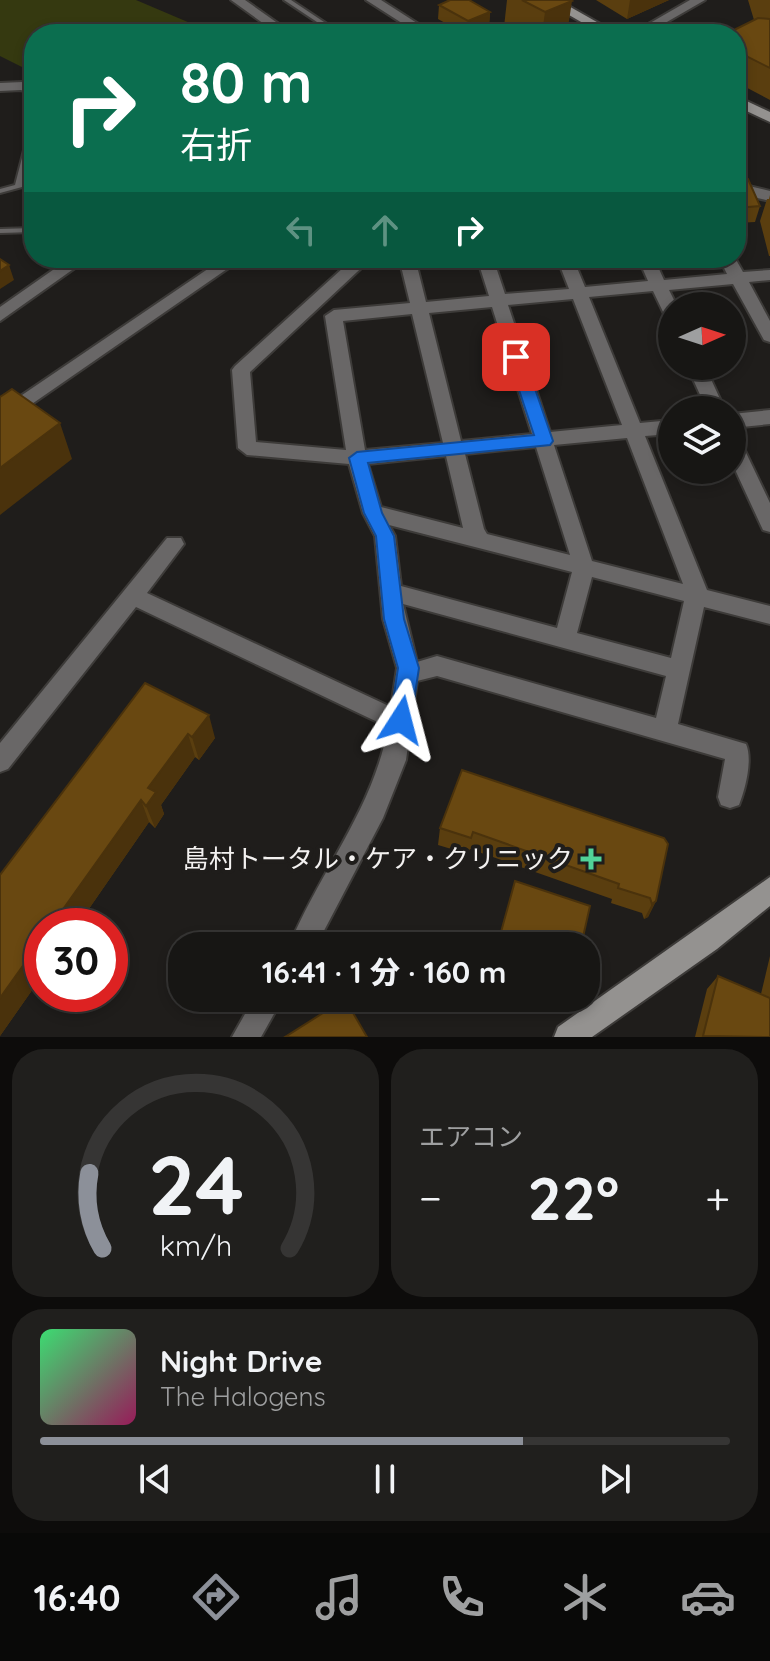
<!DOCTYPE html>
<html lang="ja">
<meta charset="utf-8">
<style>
:root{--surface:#171614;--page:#201f1d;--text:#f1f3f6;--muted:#9e9fa0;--line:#363534;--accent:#8c9099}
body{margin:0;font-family:Quicksand,"Noto Sans JP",sans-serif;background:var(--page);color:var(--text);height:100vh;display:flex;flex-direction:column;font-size:30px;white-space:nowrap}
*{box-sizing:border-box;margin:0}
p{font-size:26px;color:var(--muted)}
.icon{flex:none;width:44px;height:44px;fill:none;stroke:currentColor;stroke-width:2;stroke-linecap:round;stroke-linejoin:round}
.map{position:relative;height:1037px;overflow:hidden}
.drawer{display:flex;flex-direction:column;gap:12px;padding:12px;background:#0d0c0b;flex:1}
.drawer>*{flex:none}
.hud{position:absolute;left:24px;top:24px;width:722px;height:244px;border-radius:32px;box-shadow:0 4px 12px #0003,0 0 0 2px var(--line);background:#0b6e4f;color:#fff;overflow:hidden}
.needle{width:52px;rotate:87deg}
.fabs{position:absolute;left:658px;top:292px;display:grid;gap:16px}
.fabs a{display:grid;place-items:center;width:88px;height:88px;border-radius:50%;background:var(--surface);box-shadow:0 4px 12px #0003,0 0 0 2px var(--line);font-size:40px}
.speed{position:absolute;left:24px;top:908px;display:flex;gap:16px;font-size:40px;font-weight:700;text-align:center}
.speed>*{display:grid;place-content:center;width:104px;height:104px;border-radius:50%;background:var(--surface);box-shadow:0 4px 12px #0003,0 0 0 2px var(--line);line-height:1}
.speed .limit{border:12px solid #d22;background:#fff;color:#111}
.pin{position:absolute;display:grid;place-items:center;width:68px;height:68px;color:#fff;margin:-34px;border-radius:16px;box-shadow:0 4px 12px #0006}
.me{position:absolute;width:88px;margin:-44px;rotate:9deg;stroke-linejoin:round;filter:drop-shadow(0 0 6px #0008)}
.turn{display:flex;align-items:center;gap:28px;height:168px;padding:0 24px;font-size:36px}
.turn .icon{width:104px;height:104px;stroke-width:2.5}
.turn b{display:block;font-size:56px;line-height:68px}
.lanes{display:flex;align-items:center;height:76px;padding:0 24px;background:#0003;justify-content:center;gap:40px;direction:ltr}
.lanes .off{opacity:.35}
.big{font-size:60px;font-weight:800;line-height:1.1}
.drawer .widget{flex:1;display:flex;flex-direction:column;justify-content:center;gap:12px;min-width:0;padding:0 28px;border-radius:32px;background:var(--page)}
.drawer .dial{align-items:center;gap:0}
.dial svg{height:208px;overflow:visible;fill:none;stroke:var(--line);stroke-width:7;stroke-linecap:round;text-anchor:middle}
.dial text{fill:var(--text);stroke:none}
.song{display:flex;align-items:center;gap:24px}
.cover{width:96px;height:96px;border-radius:12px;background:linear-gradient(135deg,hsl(140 70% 55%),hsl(330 70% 35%))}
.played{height:8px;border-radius:4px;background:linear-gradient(90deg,var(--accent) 70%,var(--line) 70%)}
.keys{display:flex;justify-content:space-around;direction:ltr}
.heat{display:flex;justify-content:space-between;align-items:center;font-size:44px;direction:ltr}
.drawer .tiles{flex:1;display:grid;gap:12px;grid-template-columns:1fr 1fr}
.widget:last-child{grid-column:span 2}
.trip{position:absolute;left:168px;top:932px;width:432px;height:80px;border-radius:32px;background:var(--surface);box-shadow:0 4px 12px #0003,0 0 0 2px var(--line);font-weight:800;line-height:80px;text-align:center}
.tabs{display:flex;height:128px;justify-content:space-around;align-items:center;background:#090908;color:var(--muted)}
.tabs .icon{width:56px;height:56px}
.tabs .active{color:var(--accent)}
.tabs b{font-size:36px;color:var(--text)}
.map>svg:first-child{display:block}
.green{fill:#353910}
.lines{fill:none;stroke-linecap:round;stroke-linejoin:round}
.lane-casing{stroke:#3d3b39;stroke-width:4}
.street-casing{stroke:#3d3b39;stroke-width:4}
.secondary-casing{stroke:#3d3b39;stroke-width:4}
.lane{fill:#696767;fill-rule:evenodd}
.street{fill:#696767;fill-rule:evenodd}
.secondary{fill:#949290;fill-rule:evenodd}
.wall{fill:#5a3e0f}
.shaded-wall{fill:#4a320c}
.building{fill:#694811;stroke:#4a320c;stroke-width:2}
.route{fill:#1a73e8;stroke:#114b97;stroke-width:2}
.poi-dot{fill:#51d398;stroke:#1f1d1b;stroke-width:3}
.labels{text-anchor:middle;stroke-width:8;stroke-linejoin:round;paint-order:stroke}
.near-poi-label{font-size:26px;fill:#f3f1f0;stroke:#1f1d1b;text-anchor:end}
</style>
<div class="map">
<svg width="770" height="1037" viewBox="0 0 770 1037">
<rect width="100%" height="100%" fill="#1f1d1b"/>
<path class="green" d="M0,0H136L216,34H34V73L0,56Z"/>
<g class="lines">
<defs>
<path id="lane" d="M284,0H291L342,34H335Z
M31,123H34V139L22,187L0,193V189L15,185Z
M34,228V232L0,233V229Z"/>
<path id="street" d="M231,0H245L293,34H278Z
M366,0H381L434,34H419Z
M690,0H705L646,34H631Z
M0,83L23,82L34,86V96L21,90L0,91Z
M736,183L770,191V201L736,193Z
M70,258H89L0,321V307Z
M224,258H243L0,426V410Z
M354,258H372L250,372L256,442L346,450L325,316L334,310L410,303L399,258H415L426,302L489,296L477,258H493L505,294L569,289L557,258H573L585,287L648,281L638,258H654L664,280L727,274L719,258H735L743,272L770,270V280L749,282L770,321V342L764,340L733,284L669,290L677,306H672V320L666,318L653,291L589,297L640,423L672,420V434L645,436L707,590L770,606V624L704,607L678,724L746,744C753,760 745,790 739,805L730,808L721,805L718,797L725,759L437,676L417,681L406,760L383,818L316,946H289C320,871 374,808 388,727L136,607L8,769L0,772V743L167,538H181L184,544L147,593L391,707L397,668L383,619L375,536L363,513L349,464L247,455L238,448L232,370L235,366ZM573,299L622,425L550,432L508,305ZM492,307L532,434L461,441L429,313ZM412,314L443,443L365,450L343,321ZM627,438L683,584L592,561L554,445ZM536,447L570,555L487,534L484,529L465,454ZM446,456L463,528L381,507L368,464ZM389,525L572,572L557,628L401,586L395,536ZM592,577L684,601L671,658L577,633ZM403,604L666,676L656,718L437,656L417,662Z
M687,366H705L725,410H707Z
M770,410V424L732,428V414Z
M732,436L739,438L770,503V532L763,530L732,463Z
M254,998H283L261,1037H232Z"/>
<path id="secondary" d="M543,0H558L618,34H602Z
M736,96L770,112V122L736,106Z
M770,877V906L717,949L592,1037H554L558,1027Z"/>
</defs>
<use href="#lane" class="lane-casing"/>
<use href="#street" class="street-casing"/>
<use href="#secondary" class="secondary-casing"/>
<use href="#lane" class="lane"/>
<use href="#street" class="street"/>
<use href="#secondary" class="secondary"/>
</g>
<path class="wall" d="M507,0H570L567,34H517L504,27Z
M596,0H669L627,19Z
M748,0H770V100L736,82V34L754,20Z
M439,5L490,12L489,26L470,34H465L438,19Z
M736,179L760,206L755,222L736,223Z
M770,195V256H769L760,221L767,199H769Z
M692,258H721L718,266L698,268Z
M145,683L215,738L199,760L195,757L161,805L164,814L155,828L149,822L77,926H42V976L0,1036V875Z
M462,770L656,901L648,917L644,919L642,913L611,903L612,899L470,849L468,854L438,845L440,828Z
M515,881L581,946H509L499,942Z
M770,956V1037H695L707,989L718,976L761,994Z"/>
<path class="shaded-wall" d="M630,0H669L627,19Z
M572,1L567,34H542L545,12Z
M490,12L489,26L467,34L468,21Z
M9,265L14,280L0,289V271Z
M60,423L72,459L0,515V468Z
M209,715L215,738L199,760L192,737Z
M188,734L195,757L161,805L164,814L155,828L146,806L148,788Z
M141,800L149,822L77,926H51Z
M656,901L648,917L644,919L652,904Z
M42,939V976L0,1036V998Z"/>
<path class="building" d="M450,0H469L490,12L468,21L439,5Z
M522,0H570L572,1L545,12Z
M758,18L770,19V68L736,51V34H726Z
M339,23L355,34H322L318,31Z
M736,179H748L760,206L736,208Z
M0,259L9,265L0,271Z
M12,389L60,423L0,468V397Z
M145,683L209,715L192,737L188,734L148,788L156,792L146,806L141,800L51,926H42V939L0,998V875Z
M462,770L664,838L668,844L656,901L652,904L650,898L618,888L619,884L473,832L471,838L440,828Z
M515,881L590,906L581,946H540L501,932Z
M718,976L770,998V1037L703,1036Z
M345,999L367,1037H285Z"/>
<path class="route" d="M516,352L524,357L553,441L550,445L368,463L382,513L394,536L404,619L419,668L411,720L408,726L401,729L393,726L390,720L398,668L384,619L376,536L364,513L349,458L357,452L534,435L508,357Z"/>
<path class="poi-dot" d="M587 847h8v8h8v8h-8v8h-8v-8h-8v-8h8z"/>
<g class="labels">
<g class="near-poi-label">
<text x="573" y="868">島村トータル・ケア・クリニック</text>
</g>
</g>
</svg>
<div class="fabs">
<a><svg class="needle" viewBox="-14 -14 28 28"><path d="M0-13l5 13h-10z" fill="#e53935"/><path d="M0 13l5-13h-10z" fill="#9e9fa0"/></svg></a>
<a><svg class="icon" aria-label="layers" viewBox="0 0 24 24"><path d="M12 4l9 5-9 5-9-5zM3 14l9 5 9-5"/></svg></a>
</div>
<div class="speed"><div class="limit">30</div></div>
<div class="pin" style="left:516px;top:357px;background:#d93025"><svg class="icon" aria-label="arrive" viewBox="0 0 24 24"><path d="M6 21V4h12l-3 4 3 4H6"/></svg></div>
<svg class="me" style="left:401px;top:720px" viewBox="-20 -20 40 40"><path d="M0-17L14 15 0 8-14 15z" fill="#1a73e8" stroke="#fff" stroke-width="4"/></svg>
<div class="trip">16:41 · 1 分 · 160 m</div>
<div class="hud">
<div class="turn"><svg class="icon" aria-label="right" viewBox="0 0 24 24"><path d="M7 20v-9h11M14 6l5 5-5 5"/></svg><div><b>80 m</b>右折</div></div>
<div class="lanes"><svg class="icon off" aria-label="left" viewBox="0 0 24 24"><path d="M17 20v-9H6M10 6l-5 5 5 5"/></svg><svg class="icon off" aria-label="ahead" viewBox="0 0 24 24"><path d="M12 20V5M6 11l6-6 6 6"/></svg><svg class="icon" aria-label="right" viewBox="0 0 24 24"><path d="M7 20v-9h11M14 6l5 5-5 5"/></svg></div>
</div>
</div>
<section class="drawer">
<div class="tiles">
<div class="widget dial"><svg viewBox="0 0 100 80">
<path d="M14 69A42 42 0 1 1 86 69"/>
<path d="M14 69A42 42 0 0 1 9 40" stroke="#8c9099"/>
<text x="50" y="56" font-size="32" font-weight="700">24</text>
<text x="50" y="72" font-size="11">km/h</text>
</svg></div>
<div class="widget"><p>エアコン</p>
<div class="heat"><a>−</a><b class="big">22°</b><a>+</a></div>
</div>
<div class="widget">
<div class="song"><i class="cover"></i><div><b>Night Drive</b><p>The Halogens</p></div></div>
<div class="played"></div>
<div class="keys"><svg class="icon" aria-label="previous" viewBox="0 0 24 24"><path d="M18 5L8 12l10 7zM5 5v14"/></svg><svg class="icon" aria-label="pause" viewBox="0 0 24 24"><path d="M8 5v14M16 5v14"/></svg><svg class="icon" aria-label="next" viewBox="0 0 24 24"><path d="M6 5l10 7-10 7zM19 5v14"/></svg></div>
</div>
</div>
</section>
<nav class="tabs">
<b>16:40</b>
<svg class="icon active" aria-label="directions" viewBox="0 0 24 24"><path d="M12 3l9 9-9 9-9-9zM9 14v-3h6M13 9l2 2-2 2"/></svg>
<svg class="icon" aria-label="music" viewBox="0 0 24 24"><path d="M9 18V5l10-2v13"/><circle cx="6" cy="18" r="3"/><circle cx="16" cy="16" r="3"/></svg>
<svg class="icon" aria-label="phone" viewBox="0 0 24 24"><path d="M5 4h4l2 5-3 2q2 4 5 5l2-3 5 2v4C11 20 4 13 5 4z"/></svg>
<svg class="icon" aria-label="climate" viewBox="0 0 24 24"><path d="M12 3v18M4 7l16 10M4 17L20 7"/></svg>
<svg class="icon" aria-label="car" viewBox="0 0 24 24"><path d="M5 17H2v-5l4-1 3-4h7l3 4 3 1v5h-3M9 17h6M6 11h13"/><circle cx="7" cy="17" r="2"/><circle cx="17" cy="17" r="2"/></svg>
</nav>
